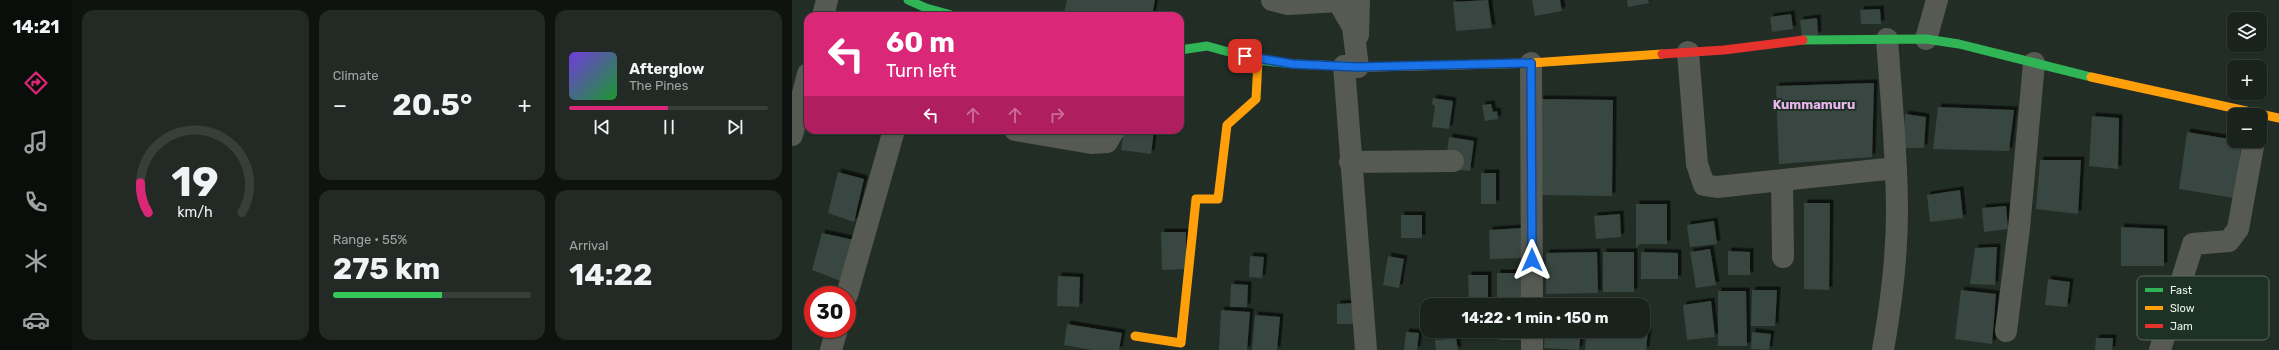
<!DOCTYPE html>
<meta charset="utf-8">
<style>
:root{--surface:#1a221c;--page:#232a25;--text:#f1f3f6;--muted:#9fa4a3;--line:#383f3b;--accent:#db2777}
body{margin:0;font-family:Rubik,sans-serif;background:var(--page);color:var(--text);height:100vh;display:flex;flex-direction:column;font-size:15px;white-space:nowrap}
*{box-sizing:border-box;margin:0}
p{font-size:13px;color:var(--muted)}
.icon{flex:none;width:22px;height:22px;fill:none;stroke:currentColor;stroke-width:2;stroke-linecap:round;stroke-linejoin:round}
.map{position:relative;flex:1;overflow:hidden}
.drawer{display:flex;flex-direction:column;gap:10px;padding:10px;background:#0e130f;width:720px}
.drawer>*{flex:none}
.hud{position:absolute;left:12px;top:12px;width:380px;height:122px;border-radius:12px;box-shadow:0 1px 3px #0004,0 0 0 1px var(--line);background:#db2777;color:#fff;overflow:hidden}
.controls{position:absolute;left:1435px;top:12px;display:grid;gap:8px}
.controls a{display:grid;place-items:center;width:40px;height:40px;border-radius:8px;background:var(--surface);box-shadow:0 1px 3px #0004,0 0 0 1px var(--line);font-size:20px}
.speed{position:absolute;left:12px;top:286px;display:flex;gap:8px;font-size:20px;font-weight:700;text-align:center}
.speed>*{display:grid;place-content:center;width:52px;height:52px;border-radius:50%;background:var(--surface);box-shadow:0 1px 3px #0004,0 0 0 1px var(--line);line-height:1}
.speed .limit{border:6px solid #d22;background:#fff;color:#111}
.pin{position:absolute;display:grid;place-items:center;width:34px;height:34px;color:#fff;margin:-17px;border-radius:8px;box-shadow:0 2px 6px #0006}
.me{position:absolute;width:44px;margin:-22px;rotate:0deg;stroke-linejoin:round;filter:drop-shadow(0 0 3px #0008)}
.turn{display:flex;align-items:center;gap:14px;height:84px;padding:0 16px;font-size:18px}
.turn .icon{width:52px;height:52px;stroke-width:2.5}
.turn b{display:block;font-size:28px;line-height:34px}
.lanes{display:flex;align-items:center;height:38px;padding:0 16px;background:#0003;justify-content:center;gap:20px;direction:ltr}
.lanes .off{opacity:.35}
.big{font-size:30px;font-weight:700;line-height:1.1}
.drawer .tile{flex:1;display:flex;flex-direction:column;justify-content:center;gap:6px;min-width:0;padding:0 14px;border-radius:12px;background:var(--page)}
.drawer .dial{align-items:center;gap:0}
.dial svg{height:104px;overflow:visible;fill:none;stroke:var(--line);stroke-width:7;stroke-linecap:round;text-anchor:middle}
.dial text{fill:var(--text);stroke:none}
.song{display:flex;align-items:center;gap:12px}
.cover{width:48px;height:48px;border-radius:6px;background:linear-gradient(135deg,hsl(260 70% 55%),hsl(130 70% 35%))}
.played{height:4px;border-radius:2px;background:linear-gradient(90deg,var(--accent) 50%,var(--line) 50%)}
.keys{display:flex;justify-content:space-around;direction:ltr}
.heat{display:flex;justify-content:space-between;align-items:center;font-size:22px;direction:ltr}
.charge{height:6px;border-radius:3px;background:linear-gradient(90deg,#34c759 55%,var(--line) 0)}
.drawer .tiles{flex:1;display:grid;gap:10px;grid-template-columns:repeat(3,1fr)}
.tile:first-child{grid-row:span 2}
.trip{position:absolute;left:628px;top:298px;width:230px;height:40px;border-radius:12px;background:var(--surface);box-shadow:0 1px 3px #0004,0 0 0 1px var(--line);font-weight:700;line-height:40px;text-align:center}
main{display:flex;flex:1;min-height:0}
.tab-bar{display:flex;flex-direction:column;width:72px;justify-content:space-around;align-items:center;background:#0a0e0b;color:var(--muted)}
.tab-bar .icon{width:28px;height:28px}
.tab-bar .current{color:var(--accent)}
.tab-bar b{font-size:18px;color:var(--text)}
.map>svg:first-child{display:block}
.building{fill:#394642;filter:url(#shadow)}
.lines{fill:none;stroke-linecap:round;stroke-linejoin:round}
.street{stroke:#565a52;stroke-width:22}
.fast{stroke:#30b455;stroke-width:9}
.slow{stroke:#ff9f0a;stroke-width:9}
.jam{stroke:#e5322d;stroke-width:9}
.route-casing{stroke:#114b97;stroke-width:10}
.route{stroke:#1a73e8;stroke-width:7}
.labels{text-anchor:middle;stroke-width:4;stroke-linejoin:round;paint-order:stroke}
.quarter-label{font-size:13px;font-weight:bold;fill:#ebb4ee;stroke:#1e3125}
.key{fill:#1e3125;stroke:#5b6c61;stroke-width:1}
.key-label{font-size:11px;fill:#e9f4ed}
</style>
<main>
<nav class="tab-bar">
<b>14:21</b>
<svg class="icon current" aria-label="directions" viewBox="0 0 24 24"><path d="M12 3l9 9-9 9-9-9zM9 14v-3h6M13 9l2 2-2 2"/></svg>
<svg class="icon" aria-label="music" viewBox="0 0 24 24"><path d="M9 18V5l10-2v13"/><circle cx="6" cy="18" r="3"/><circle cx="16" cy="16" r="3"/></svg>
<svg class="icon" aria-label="phone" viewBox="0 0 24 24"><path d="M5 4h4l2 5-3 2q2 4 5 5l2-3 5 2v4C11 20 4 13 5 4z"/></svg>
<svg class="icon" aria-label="climate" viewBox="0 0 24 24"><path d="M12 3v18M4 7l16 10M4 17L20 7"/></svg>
<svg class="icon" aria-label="car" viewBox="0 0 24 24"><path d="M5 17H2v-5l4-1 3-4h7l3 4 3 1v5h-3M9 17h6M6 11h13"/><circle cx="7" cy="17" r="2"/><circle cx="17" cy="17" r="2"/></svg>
</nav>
<section class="drawer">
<div class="tiles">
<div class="tile dial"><svg viewBox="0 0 100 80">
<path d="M14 69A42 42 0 1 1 86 69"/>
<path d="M14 69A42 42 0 0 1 8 46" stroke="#db2777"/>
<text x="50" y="56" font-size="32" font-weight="700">19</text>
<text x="50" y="72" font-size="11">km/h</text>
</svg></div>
<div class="tile"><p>Climate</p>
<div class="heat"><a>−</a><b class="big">20.5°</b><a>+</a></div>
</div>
<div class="tile">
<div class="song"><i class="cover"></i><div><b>Afterglow</b><p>The Pines</p></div></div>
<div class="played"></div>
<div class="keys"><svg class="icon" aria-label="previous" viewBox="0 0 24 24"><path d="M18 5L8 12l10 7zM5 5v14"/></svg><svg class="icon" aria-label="pause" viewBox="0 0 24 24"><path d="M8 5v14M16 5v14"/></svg><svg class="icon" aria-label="next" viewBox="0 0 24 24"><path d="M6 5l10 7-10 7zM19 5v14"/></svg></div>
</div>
<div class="tile"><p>Range · 55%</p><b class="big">275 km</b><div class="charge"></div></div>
<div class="tile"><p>Arrival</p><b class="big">14:22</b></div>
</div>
</section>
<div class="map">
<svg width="1487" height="350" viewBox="0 0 1487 350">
<defs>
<filter id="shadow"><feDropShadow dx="3.5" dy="-3.5" stdDeviation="0" flood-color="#0009"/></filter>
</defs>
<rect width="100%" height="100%" fill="#222d26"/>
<path class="building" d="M275,0H363L360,16H287L272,13Z
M696,0L700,28L664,31L661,2Z
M740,0H768L770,11L743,16Z
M835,0H856L857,3L836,7Z
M1088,9L1089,24H1069L1068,10Z
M999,14L1001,29L980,32L978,17Z
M1025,18L1026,35L1010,37L1008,20Z
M1082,83L1080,157L987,164L984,86Z
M641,98L661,101L657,129L640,127L643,106L640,104Z
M748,99L821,100L820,196L747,195Z
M699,104L701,112L705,111L706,119L693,121L690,105Z
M1146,107L1222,110L1217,151L1141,149Z
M1113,114L1134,117L1132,148H1111Z
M1300,116L1327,118L1326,169L1297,166Z
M332,130H362L359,154L329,150Z
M1395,132L1450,141L1442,198L1387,189Z
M657,137L682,141L678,171L653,168Z
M1248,160H1289L1286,214L1244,209Z
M46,172L72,179L62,222L36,213Z
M689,173H704V204H689Z
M1168,190L1171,218L1138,222L1135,195Z
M1012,203H1038L1037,290L1012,289Z
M844,204H875V244H848L844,248Z
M1214,206L1216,229L1192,232L1190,208Z
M828,214L829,237L804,239L802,216Z
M609,215H630V238H609Z
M922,221L925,244L898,247L895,225Z
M1329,227L1372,229V266H1329Z
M729,228L730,258L698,259L697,230Z
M369,232H394V269L370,270Z
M30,233L62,240L51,282L20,270Z
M1205,247L1203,285L1178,284L1183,248Z
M918,249L924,285L904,288L898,252Z
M936,251L958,252V275H936Z
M805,252L806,293L754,294V253Z
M811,252H842V292H811Z
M849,252L886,253V279H849Z
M458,256L472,257L470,278L457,277Z
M596,256L612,259L607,288L591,285Z
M705,273H730V301H705Z
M676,275H696V301L677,300Z
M266,276L288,277L287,307L265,306Z
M1256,279L1278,282L1275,307L1253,305Z
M439,284L456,285L455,307H438Z
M960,290H985L983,326H959Z
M1169,290L1204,294L1200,344L1163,339Z
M926,291H954L955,346H926Z
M919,301L923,337L895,340L891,305Z
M563,303L564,324H545V304Z
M429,310L458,312L455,350H427Z
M463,315L488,317L485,350H460Z
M275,324L330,333L327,350H300L272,345Z
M670,331H700V338L670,336Z
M707,331H730V340H707Z
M753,331H789L787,350L752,348Z
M795,331H856L854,350H793Z
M614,332L627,333L625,350H612Z
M960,332L979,334L977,350L959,349Z
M664,338L666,350H644L643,340Z
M1304,338H1321L1320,350H1303Z"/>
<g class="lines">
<path class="street" d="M480,0L496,4L546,1L561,27L566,67
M31,16L35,0
M566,35L567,0
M1134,39L1145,0
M896,52L905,164L912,185L925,187L1104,168
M739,63L740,305
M552,66L574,350
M223,130L299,143L315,142L322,130
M0,135L16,74
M558,162L661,161
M990,180L991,257
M55,295L102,130
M740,331V350
M1214,331L1227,228L1242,63
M39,350L45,329
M1091,350C1099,305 1105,258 1105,211C1105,154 1099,96 1095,39
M1368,350L1401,244L1437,241L1446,229L1462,141"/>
<path class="fast" d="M116,0L134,8L163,16
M1011,40L1134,39L1167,44L1299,77
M388,50L415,46L466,60L501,64L579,67"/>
<path class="slow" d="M579,67L739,63L870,54
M1299,77L1487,118
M343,336L389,343L404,199H426L435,125L464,99L466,60"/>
<path class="jam" d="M870,54L932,50L1011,40"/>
</g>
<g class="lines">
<defs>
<path id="route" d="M453,56L501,64L566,67L739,63L740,260"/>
</defs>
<use href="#route" class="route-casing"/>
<use href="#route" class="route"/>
</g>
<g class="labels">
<g class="quarter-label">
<text x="1022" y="109">Kummamuru</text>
</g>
</g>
<rect x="1345" y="276" width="132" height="64" rx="6" class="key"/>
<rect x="1353" y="288" width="18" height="4" fill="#30b455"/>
<rect x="1353" y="306" width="18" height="4" fill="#ff9f0a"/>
<rect x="1353" y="324" width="18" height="4" fill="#e5322d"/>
<g class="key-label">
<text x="1378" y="294">Fast</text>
<text x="1378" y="312">Slow</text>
<text x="1378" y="330">Jam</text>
</g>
</svg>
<div class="controls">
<a><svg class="icon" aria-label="layers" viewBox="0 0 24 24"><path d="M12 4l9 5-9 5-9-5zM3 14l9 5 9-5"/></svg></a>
<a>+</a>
<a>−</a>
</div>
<div class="speed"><div class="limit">30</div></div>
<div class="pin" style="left:453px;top:56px;background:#d93025"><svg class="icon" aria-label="arrive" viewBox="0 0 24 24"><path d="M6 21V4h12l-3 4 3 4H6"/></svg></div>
<svg class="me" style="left:740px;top:260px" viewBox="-20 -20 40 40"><path d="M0-17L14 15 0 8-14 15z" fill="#1a73e8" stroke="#fff" stroke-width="4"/></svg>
<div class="trip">14:22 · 1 min · 150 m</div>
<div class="hud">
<div class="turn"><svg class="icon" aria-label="left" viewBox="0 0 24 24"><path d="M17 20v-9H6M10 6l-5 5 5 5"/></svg><div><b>60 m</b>Turn left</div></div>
<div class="lanes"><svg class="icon" aria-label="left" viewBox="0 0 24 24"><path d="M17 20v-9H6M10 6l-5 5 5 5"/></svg><svg class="icon off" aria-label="ahead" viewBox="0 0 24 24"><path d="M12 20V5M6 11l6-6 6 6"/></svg><svg class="icon off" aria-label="ahead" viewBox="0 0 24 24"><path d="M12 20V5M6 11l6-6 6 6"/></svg><svg class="icon off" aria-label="right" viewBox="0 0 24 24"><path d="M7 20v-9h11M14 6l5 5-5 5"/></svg></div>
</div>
</div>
</main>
